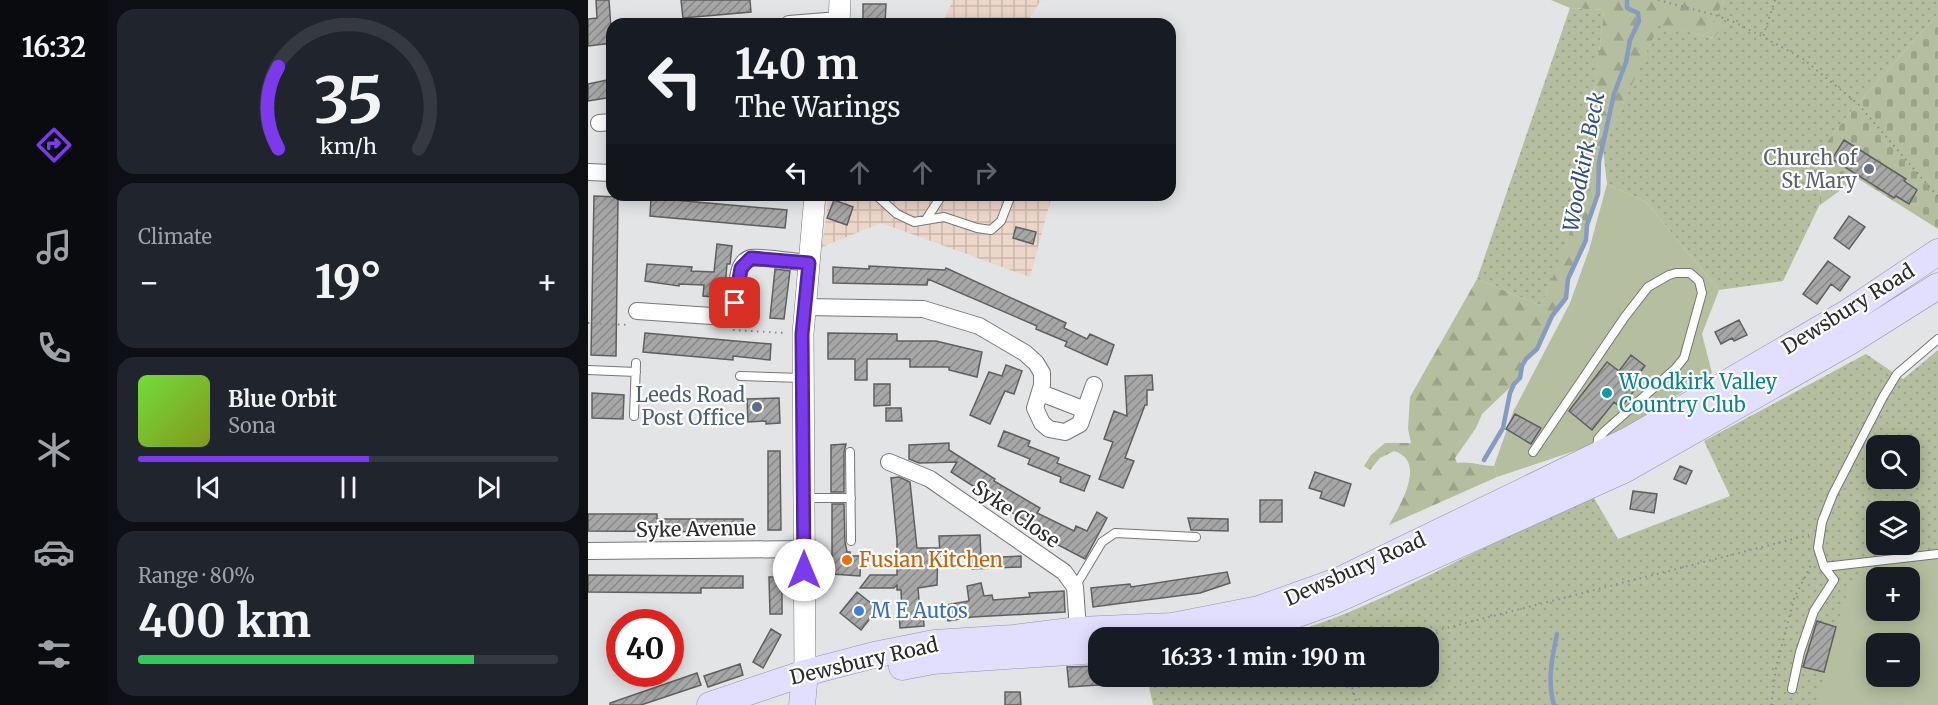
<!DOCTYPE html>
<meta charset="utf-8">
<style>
:root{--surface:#171b24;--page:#20242c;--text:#f1f3f6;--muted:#9ea1a6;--line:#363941;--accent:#7c3aed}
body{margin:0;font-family:Merriweather,serif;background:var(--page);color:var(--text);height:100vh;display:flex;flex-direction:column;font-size:22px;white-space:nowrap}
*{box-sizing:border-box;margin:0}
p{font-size:20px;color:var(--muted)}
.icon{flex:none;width:33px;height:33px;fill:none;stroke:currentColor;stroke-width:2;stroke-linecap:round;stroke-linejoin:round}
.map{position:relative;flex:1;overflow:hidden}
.panel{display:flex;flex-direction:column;gap:9px;padding:9px;background:#0d0f14;width:480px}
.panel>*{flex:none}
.top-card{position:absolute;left:18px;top:18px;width:570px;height:183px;border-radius:18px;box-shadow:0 3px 15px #0003;background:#171b24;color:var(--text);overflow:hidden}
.fabs{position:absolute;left:1278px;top:435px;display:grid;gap:12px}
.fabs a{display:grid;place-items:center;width:54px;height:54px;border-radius:12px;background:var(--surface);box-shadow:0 3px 15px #0003;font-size:30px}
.speed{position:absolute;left:18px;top:609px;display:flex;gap:12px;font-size:30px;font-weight:700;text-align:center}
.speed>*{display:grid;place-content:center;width:78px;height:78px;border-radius:50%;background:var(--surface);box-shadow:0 3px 15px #0003;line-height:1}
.speed .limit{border:9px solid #d22;background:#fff;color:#111}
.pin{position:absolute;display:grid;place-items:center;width:51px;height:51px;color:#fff;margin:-26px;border-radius:12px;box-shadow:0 3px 9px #0006}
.me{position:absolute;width:66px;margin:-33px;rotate:0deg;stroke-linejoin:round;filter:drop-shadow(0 0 4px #0008)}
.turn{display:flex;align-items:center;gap:21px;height:126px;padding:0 30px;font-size:27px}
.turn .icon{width:78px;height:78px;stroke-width:2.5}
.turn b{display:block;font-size:42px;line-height:51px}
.lanes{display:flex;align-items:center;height:57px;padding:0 30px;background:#0003;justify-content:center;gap:30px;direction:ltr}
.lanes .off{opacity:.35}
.big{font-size:45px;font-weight:700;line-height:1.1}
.panel .tile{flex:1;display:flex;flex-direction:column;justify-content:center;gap:9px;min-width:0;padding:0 21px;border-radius:18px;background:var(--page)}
.panel .dial{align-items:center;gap:0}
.dial svg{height:156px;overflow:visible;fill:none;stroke:var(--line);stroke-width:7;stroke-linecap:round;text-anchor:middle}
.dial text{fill:var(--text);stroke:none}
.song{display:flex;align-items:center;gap:18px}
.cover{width:72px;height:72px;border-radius:9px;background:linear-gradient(135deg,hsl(100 70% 55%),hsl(70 70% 35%))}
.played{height:6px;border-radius:3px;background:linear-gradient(90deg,var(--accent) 55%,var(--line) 55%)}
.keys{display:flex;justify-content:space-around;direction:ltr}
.heat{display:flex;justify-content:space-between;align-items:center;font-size:33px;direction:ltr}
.charge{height:9px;border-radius:4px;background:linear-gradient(90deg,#34c759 80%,var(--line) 0)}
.trip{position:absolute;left:500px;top:627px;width:351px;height:60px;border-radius:18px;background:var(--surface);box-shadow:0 3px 15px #0003;font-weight:700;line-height:60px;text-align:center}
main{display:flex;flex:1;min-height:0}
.menu{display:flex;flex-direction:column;width:108px;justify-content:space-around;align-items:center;background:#090b0e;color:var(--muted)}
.menu .icon{width:42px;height:42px}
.menu .selected{color:var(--accent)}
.menu b{font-size:27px;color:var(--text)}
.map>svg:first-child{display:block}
.industrial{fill:url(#industrial-grid)}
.grass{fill:url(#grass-dots);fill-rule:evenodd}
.forest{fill:url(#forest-firs)}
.cemetery{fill:url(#cemetery-stones)}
.park{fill:#b5be9f;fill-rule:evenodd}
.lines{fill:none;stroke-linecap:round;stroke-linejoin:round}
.stream{stroke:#879bc1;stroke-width:4.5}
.building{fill:url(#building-hatch);stroke:#605f5f;stroke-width:1.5}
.service-casing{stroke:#767677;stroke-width:10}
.minor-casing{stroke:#767677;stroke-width:18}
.tertiary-casing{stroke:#767677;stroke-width:22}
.primary-casing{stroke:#9691b3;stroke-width:27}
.path{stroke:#8a8b8c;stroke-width:2;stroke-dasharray:1.5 4.5;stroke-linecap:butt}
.service{stroke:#fff;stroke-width:8}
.minor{stroke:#fff;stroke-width:16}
.tertiary{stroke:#fff;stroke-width:21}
.primary{stroke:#e2defd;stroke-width:26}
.route-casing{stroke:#51269a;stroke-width:15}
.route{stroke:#7c3aed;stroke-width:10}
.worship-dot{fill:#6b7280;stroke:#fff;stroke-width:2}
.culture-dot{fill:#0f9aa8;stroke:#fff;stroke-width:2}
.service-dot{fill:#5c6f8a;stroke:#fff;stroke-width:2}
.food-dot{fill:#e8710a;stroke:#fff;stroke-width:2}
.shop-dot{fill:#3f7fe0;stroke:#fff;stroke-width:2}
.labels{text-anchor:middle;stroke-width:4.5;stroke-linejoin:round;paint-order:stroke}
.worship-label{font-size:20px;fill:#5b616d;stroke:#fff;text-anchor:end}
.street-label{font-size:20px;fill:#2b2b2b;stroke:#fff}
.culture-label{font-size:20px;fill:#0d838f;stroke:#fff;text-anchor:start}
.service-label{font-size:20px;fill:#4e5e75;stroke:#fff;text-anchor:end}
.food-label{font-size:20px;fill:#c56008;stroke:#fff;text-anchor:start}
.shop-label{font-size:20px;fill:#366cbe;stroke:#fff;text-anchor:start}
.water-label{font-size:21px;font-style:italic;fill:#334e80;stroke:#fff}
</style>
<main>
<nav class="menu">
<b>16:32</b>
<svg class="icon selected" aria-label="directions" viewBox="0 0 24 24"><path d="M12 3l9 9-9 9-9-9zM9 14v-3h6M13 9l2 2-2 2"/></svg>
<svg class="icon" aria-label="music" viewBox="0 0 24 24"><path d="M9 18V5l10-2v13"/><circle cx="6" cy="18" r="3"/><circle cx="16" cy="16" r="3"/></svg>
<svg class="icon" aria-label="phone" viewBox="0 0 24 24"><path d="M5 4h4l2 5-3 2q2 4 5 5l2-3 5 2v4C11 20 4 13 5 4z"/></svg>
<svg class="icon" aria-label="climate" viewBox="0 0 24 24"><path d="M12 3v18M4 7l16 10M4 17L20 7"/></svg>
<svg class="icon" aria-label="car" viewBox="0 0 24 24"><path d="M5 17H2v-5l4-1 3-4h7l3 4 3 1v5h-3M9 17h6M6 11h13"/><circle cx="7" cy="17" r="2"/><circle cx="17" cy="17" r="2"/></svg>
<svg class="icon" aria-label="filters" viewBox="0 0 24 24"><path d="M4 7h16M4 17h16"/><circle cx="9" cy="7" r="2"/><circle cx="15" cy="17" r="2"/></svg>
</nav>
<section class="panel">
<div class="tile dial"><svg viewBox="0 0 100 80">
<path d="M14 69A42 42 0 1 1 86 69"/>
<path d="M14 69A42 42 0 0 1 14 27" stroke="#7c3aed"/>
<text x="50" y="56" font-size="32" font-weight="700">35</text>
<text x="50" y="72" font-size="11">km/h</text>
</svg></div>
<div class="tile"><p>Climate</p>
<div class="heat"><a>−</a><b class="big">19°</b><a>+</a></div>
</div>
<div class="tile">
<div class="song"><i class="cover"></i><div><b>Blue Orbit</b><p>Sona</p></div></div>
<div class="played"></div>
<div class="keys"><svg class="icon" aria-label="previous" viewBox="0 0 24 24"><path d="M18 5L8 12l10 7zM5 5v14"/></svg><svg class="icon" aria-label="pause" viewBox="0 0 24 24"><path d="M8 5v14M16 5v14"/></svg><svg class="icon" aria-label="next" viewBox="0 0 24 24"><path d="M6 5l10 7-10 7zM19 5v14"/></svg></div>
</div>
<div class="tile"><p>Range · 80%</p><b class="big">400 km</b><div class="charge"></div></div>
</section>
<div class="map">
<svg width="1350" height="705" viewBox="0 0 1350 705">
<defs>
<pattern id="industrial-grid" width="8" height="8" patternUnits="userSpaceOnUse" patternTransform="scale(1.5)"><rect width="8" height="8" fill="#ecd5c9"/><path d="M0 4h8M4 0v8" fill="none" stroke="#cbb7ad"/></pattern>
<pattern id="grass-dots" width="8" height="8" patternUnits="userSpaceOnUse" patternTransform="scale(1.5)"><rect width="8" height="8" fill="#b5be9f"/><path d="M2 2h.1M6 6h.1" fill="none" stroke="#9ca389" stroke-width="1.8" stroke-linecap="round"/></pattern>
<pattern id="forest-firs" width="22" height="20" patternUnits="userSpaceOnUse" patternTransform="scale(1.5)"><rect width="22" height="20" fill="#b5be9f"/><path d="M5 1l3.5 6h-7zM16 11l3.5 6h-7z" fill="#9ca389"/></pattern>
<pattern id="cemetery-stones" width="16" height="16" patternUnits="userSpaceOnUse" patternTransform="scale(1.5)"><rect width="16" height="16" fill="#b5be9f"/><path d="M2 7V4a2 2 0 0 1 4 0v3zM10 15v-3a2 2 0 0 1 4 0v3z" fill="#9ca389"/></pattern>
<pattern id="building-hatch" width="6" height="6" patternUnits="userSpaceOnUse" patternTransform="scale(1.5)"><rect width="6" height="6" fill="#a8a7a7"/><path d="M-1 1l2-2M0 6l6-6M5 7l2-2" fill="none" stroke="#898888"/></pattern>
</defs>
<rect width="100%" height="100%" fill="#e3e4e5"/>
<path class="industrial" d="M365,0H453L438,24H354Z
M241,195H464L442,277L293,223L234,247Z"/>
<path class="grass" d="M1136,0H1350V14L1266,108L1238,143L1231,206L1195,281L1131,290L1058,202L1019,184L1015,149L1071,24L1125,38L1135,25L1124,23Z
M982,8L1016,10C1007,88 999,166 979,242C973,264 961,285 953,306L889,279Z
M1350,350V705H565L559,677L840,676V638L688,637C767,616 840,575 914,539C944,525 975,511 1006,498L1030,539L1142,496L1116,441L1278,354L1315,379ZM1288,446H1322V478H1288ZM1288,512H1322V544H1288ZM1288,578H1322V610H1288ZM1288,644H1322V676H1288Z"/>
<path class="forest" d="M963,0H1136L1125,22L1136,24L1126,38L1071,25L1015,149L1011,162L1010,194L999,225L998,240L980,279L978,298L964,316L949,349L938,359L934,366L932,378L894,414L888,428L867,458L869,463C882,461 893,466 906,466L909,477L801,525C811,507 840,461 806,451L792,458L782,470L776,466L783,455L797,443H823L820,429L822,397L889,279L953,306L978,245L991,193L1000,142L1016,10L982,8Z"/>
<path class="cemetery" d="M1350,14V229L1269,178L1231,206L1238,143L1266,108Z"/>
<path class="park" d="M1019,184L1058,202L1131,290L1114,334L1124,373L1019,440L909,477L906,466L925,412L982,303L1001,250Z
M1350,559V705H1228L1248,627L1263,581L1279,569L1329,560ZM1288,578H1322V610H1288ZM1288,644H1322V676H1288Z"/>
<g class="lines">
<path class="stream" d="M896,460L915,428L922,393L926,384L932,378L934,366L938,359L949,349L964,316L978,298L980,279L998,240L999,225L1010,194L1011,162L1026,94L1038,62L1042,40L1051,21L1050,13L1039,8V0
M966,705C959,681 964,658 969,634"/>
</g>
<path class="building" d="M8,0H21L24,43L0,46V19L9,18Z
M93,0H162L163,12L95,18Z
M275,4H298L297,24H275Z
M24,79V97L0,101V84Z
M1256,140L1318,179L1316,181L1329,190L1321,204L1308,196L1306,198L1244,159Z
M6,196L30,197L28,356L3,355Z
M63,198L199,210L197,228L62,216Z
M246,200L265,207L259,225L239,218Z
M1261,216L1277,227L1261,249L1246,238Z
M428,227L448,232L445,244L425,238Z
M129,244L144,246L142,264H139L136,298L115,296L116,285L91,284V286L57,281L59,264L104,267L103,271L126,272Z
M1240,261L1262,277L1252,291L1243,284L1229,304L1215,294Z
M281,266L357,270L358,268L478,323L476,328L499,339L502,334L526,345L519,365L477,346L479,342L448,329L449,326L340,279L339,285L245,283V267L281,269Z
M187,269L202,271L196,319L182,318Z
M1151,320L1159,335L1146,341L1144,338L1133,344L1127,332Z
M57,333L183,344L182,360L145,356V360L55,352Z
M240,333L309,334V341H348L394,352L389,377L361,370V367H322V359H279V380H267V359H240Z
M1043,355L1057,366L1046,380L1051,384L1033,408L1026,402L1004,430L981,411L1019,362L1031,371Z
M418,365L434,371L426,394L417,391L402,424L382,415L401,372L414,376Z
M564,375L565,390H559V405H557L537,458L546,461L535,488L511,479L525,442L516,439L526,411L539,416L537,376Z
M286,384H302V405L286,406Z
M4,393L36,395L35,419L4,418Z
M191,398L192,423L178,424V421L160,422L159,399Z
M298,408H313L314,421H298Z
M927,414L953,428L943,444L918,429Z
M416,431L442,441L440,446L471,458L469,463L502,476L496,491L472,482L473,477L440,464L442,459L410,446Z
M361,443V450L407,479L406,481L452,508L449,513L486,531L488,526L499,531L509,512L519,518L497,559L449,534L452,529L406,502L407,500L363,472L369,462L331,463L321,459V445Z
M258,444L256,452V492H243V445Z
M180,451H192L193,530H180Z
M1092,466L1104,471L1098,484L1086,479Z
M727,472L763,484L756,506L732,498L734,492L721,488Z
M311,477L322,482L329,548H350L349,585L330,588L332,613L335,612L336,626L312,628L311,613H314L313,590H309V585L306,588H272L282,575H309V540L303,478Z
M1045,491L1069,494L1066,513L1042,509Z
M672,500H694V522H672Z
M244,504H256L257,542L259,552H262V556H273L272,576L244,574Z
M0,514H69V519H155V532L0,531Z
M600,518L640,519V531L603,530Z
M392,535L393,558L433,556V567L384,569L381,555L352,556L351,536Z
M639,572L642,583L612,593L505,607L503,588L542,584L543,587Z
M0,575L155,576V588H113V593L0,592Z
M181,577H194V614H182Z
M393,583L396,596L404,595L405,600L442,597L441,593L476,591L477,612L384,617L360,621L357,605L381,601L379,586Z
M269,592L288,607V611L273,630L252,613Z
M1229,621L1248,627L1236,672L1215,667Z
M183,629L193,635L175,668L165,662Z
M152,664L155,675L120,687L116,676Z
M510,666V685L481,687L479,667Z
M109,673L113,685L53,705H22V703Z
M417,692H432L433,705H417Z"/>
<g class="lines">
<defs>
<path id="service" d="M288,195L309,214L326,222L356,217L389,228L403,230L413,221L423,195
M339,218L354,195
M1350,339L1309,374L1295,397L1245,494L1234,522L1230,548L1236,567L1350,554
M0,370L48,372
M152,376L215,378
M46,416L48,363
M262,452L263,541
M945,452L1036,318L1060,287L1081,275L1088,273H1102L1111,281L1114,293L1096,358L1087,369L1017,431L1010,439L1009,451
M216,498H263
M487,587L514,542L527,533L608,537
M1204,689L1212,652L1226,611L1246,580L1236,567"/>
<path id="minor" d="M201,24L251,20
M11,123L24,122
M0,172L24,173
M217,307L335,309L391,326L437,353L448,363L454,373V385L447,408L454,423L461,429L477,432L492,424L506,385
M49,311L139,317C156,306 141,264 163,258C175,256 207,262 221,263
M453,393L497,410
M301,462L342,479L476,572L487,587L490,630
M0,551L216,549"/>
<path id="tertiary" d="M251,24L252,0
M217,673L215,334L227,195"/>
<path id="primary" d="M616,638L668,629L746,601L1036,470L1261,342L1350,286
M314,667L345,661L510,650
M122,705L217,673L286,655L346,643L425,638L490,630L584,626L671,609L752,580L1041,440L1259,313L1350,252
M214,705L217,673"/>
</defs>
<use href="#service" class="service-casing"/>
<use href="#minor" class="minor-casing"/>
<use href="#tertiary" class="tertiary-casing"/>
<use href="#primary" class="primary-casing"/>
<path class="path" d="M1070,0L1127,15L1146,22L1175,37
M1187,0L1175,37L1214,58L1270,104L1350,197
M0,323L41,325
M145,330L197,333
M819,638L1221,535
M761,676L769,705
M1183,705L1188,668L1206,599L1223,565"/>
<use href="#service" class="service"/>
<use href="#minor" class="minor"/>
<use href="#tertiary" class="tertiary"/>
<use href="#primary" class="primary"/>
</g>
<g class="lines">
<defs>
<path id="route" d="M147,303L153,268L163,258L221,263L214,334L216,570"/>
</defs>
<use href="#route" class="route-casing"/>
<use href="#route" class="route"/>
</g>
<circle class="worship-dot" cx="1281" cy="169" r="6"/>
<circle class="culture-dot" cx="1019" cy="393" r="6"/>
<circle class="service-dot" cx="169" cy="407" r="6"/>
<circle class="food-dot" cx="259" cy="560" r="6"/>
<circle class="shop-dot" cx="271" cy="611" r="6"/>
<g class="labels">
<g class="worship-label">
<text x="1269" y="165">Church of<tspan x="1269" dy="23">St Mary</tspan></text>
</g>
<g class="street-label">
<text transform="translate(1260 309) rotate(-32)" y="7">Dewsbury Road</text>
<text transform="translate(428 514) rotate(35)" y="7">Syke Close</text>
<text transform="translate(108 529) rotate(-1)" y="7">Syke Avenue</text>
<text transform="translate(767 569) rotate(-24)" y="7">Dewsbury Road</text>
<text transform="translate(276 661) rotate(-13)" y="7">Dewsbury Road</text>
</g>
<g class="culture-label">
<text x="1031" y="389">Woodkirk Valley<tspan x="1031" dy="23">Country Club</tspan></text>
</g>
<g class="service-label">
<text x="157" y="402">Leeds Road<tspan x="157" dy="23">Post Office</tspan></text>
</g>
<g class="food-label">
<text x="271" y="567">Fusian Kitchen</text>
</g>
<g class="shop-label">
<text x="283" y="618">M E Autos</text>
</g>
<g class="water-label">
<text transform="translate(996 162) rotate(-79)" y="7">Woodkirk Beck</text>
</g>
</g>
</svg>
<div class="fabs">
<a><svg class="icon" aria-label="search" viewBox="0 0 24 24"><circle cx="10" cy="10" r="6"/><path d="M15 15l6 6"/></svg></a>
<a><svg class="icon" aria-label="layers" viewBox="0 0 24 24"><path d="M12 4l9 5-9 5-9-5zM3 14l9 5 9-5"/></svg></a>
<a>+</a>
<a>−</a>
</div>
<div class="speed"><div class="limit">40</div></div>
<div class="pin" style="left:147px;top:303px;background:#d93025"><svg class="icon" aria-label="arrive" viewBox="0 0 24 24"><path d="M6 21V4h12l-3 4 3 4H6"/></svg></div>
<svg class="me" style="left:216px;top:570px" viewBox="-20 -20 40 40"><circle r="19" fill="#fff"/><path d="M0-13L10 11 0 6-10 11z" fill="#7c3aed"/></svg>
<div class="trip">16:33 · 1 min · 190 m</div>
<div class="top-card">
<div class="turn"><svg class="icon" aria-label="left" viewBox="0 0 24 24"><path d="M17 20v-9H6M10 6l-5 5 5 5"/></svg><div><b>140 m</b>The Warings</div></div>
<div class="lanes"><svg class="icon" aria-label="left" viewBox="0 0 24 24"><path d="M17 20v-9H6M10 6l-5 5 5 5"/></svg><svg class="icon off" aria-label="ahead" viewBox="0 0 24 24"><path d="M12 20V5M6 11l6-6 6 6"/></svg><svg class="icon off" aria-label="ahead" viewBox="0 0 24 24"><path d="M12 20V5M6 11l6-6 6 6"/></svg><svg class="icon off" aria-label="right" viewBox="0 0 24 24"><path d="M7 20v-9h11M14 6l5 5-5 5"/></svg></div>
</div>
</div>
</main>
